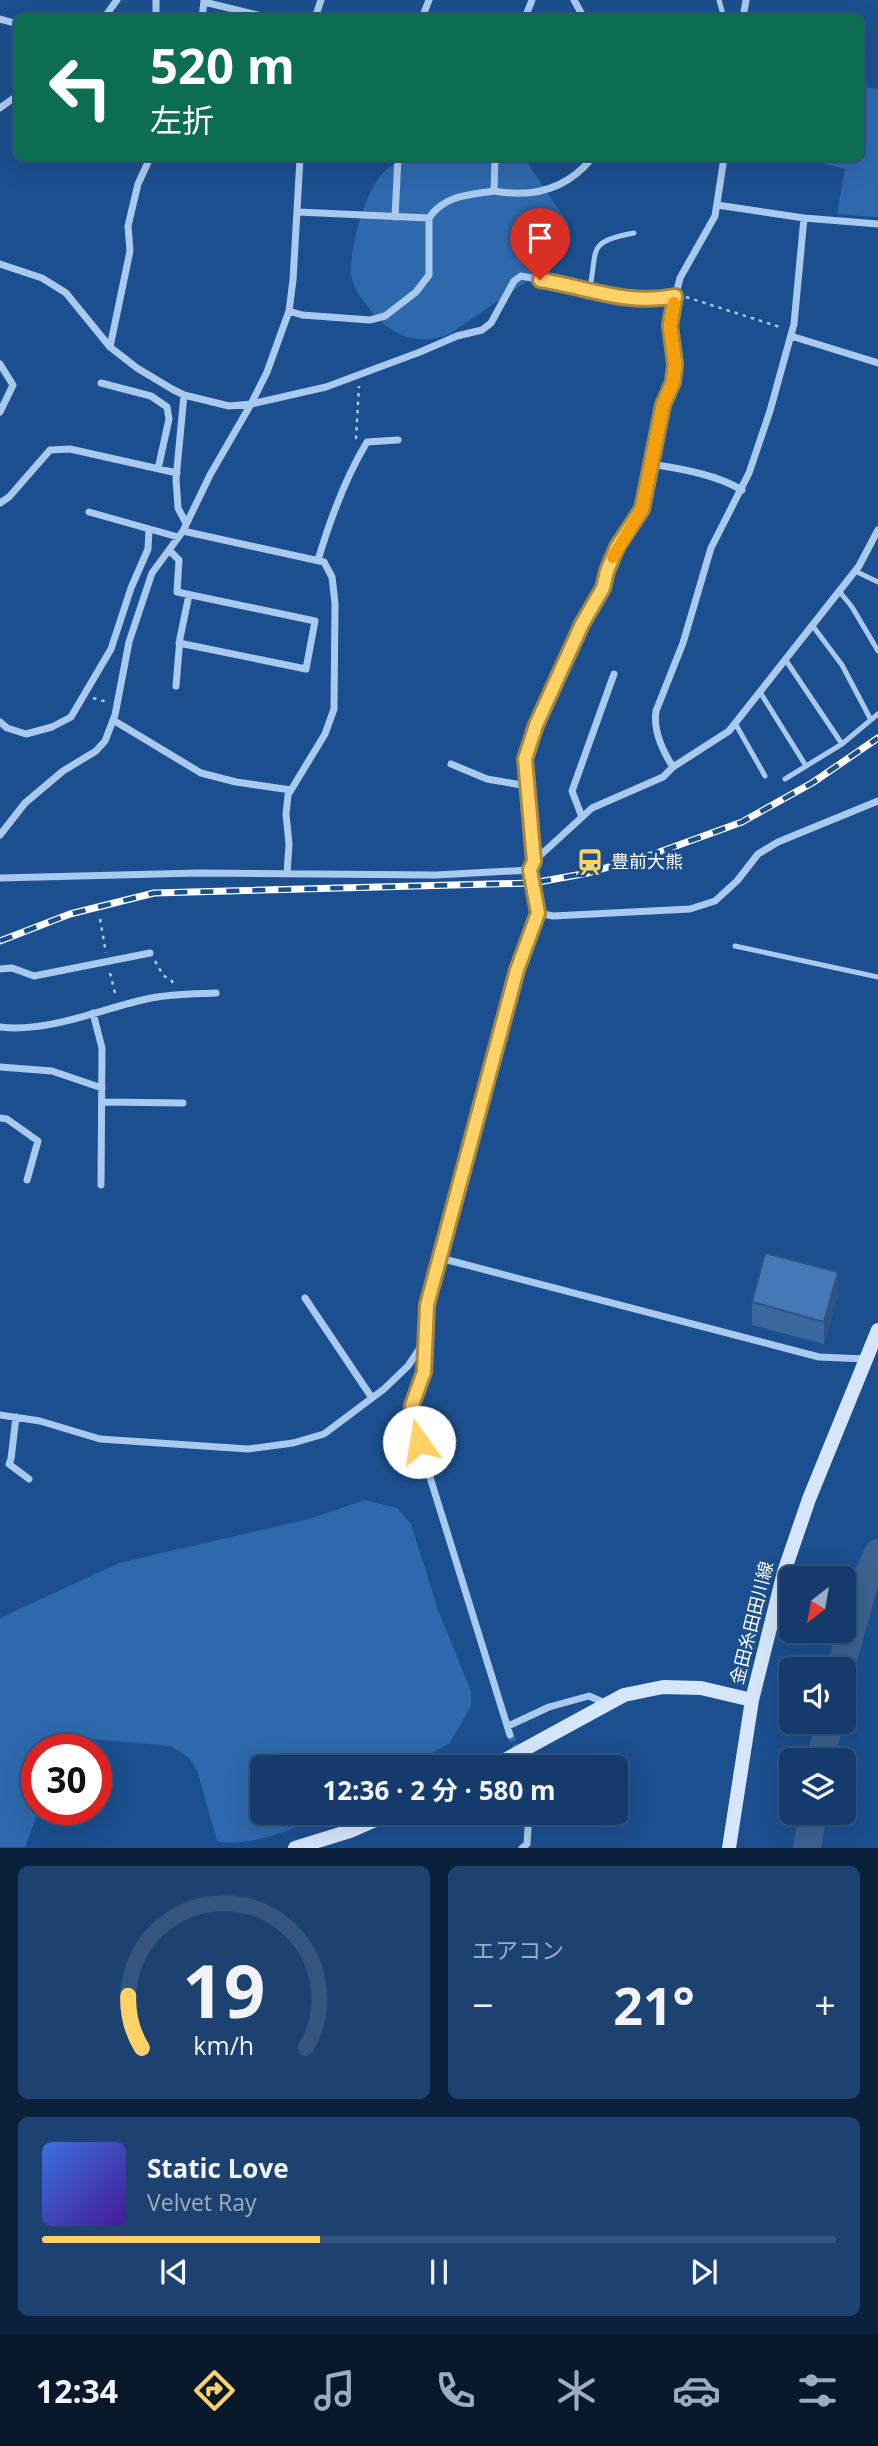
<!DOCTYPE html>
<html lang="ja">
<meta charset="utf-8">
<style>
:root{--surface:#143b6b;--page:#1d4271;--text:#f1f3f6;--muted:#9dadc1;--line:#33557e;--accent:#ffd166}
body{margin:0;font-family:"Open Sans","Noto Sans JP",sans-serif;background:var(--page);color:var(--text);height:100vh;display:flex;flex-direction:column;font-size:26px;white-space:nowrap}
*{box-sizing:border-box;margin:0}
p{font-size:23px;color:var(--muted)}
.icon{flex:none;width:38px;height:38px;fill:none;stroke:currentColor;stroke-width:2;stroke-linecap:round;stroke-linejoin:round}
.map{position:relative;height:1848px;overflow:hidden}
.panel{display:flex;flex-direction:column;gap:18px;padding:18px;background:#0b203b;flex:1}
.panel>*{flex:none}
.banner{position:absolute;left:14px;top:14px;width:850px;height:147px;border-radius:10px;box-shadow:0 7px 28px #0002,0 0 0 2px var(--line);background:#0b6e4f;color:#fff;overflow:hidden}
.needle{width:46px;rotate:211deg}
.controls{position:absolute;left:779px;top:1566px;display:grid;gap:14px}
.controls a{display:grid;place-items:center;width:77px;height:77px;border-radius:10px;background:var(--surface);box-shadow:0 7px 28px #0002,0 0 0 2px var(--line);font-size:35px}
.speed{position:absolute;left:21px;top:1734px;display:flex;gap:14px;font-size:35px;font-weight:700;text-align:center}
.speed>*{display:grid;place-content:center;width:91px;height:91px;border-radius:50%;background:var(--surface);box-shadow:0 7px 28px #0002,0 0 0 2px var(--line);line-height:1}
.speed .limit{border:10px solid #d22;background:#fff;color:#111}
.pin{position:absolute;display:grid;place-items:center;width:60px;height:60px;color:#fff;margin:-72px -30px;border-radius:50% 50% 50% 0;rotate:-45deg;box-shadow:0 0 7px #0007}
.pin .icon{rotate:45deg}
.me{position:absolute;width:77px;margin:-38px;rotate:347deg;stroke-linejoin:round;filter:drop-shadow(0 0 5px #0008)}
.turn{display:flex;align-items:center;gap:24px;height:147px;padding:0 21px;font-size:32px}
.turn .icon{width:91px;height:91px;stroke-width:2.5}
.turn b{display:block;font-size:49px;line-height:60px}
.big{font-size:52px;font-weight:700;line-height:1.1}
.panel .card{flex:1;display:flex;flex-direction:column;justify-content:center;gap:10px;min-width:0;padding:0 24px;border-radius:10px;background:var(--page)}
.panel .dial{align-items:center;gap:0}
.dial svg{height:182px;overflow:visible;fill:none;stroke:var(--line);stroke-width:7;stroke-linecap:round;text-anchor:middle}
.dial text{fill:var(--text);stroke:none}
.song{display:flex;align-items:center;gap:21px}
.cover{width:84px;height:84px;border-radius:10px;background:linear-gradient(135deg,hsl(220 70% 55%),hsl(260 70% 35%))}
.played{height:7px;border-radius:4px;background:linear-gradient(90deg,var(--accent) 35%,var(--line) 35%)}
.keys{display:flex;justify-content:space-around;direction:ltr}
.heat{display:flex;justify-content:space-between;align-items:center;font-size:38px;direction:ltr}
.panel .tiles{flex:1;display:grid;gap:18px;grid-template-columns:1fr 1fr}
.card:last-child{grid-column:span 2}
.trip{position:absolute;left:250px;top:1755px;width:378px;height:70px;border-radius:10px;background:var(--surface);box-shadow:0 7px 28px #0002,0 0 0 2px var(--line);font-weight:700;line-height:70px;text-align:center}
.menu{display:flex;height:112px;justify-content:space-around;align-items:center;background:#08182b;color:var(--muted)}
.menu .icon{width:49px;height:49px}
.menu .selected{color:var(--accent)}
.menu b{font-size:32px;color:var(--text)}
.map>svg:first-child{display:block}
.green{fill:#2e69ad}
.lines{fill:none;stroke-linecap:round;stroke-linejoin:round}
.river{stroke:#3c6290;stroke-width:28}
.street-tunnel{stroke:#3d69a0;stroke-width:7;stroke-dasharray:7 3.5;stroke-linecap:butt}
.path{stroke:#a9c9ee;stroke-width:2.5;stroke-dasharray:3.5 5;stroke-linecap:butt}
.lane{stroke:#a9c9ee;stroke-width:5}
.street{stroke:#a9c9ee;stroke-width:7}
.secondary{stroke:#d6e6fa;stroke-width:14}
.rail-casing{stroke:#fff;stroke-width:7}
.rail{stroke:#1b4f8f;stroke-width:4.5;stroke-dasharray:13;stroke-linecap:butt}
.wall{fill:#3a679d}
.shaded-wall{fill:#305480}
.building{fill:#4478b7;stroke:#305480;stroke-width:2}
.route-casing{stroke:#a68842;stroke-width:18}
.route{stroke:#ffd166;stroke-width:12}
.slow{stroke:#f59e0b;stroke-width:12}
.labels{text-anchor:middle;stroke-width:7;stroke-linejoin:round;paint-order:stroke}
.poi-label{font-size:18px;fill:#fff;stroke:#1b4f8f;text-anchor:start}
.street-label{font-size:18px;fill:#fff;stroke:#1b4f8f}
</style>
<div class="map">
<svg width="878" height="1848" viewBox="0 0 878 1848">
<rect width="100%" height="100%" fill="#1b4f8f"/>
<path class="green" d="M861,86L878,89V217L837,214L845,169L818,162L819,158H861Z
M406,158H524L568,223C572,235 572,247 563,257L448,335C411,347 386,332 365,303C359,295 352,284 351,274C350,245 365,188 387,169C393,164 400,161 406,158Z
M365,1500L397,1508L411,1524L438,1610L471,1691V1706L450,1743L406,1767L262,1768V1813H325C297,1829 249,1848 217,1841L197,1770L188,1757L171,1746L91,1739L70,1745L64,1750H37V1810H39L25,1847H0V1618L119,1563L309,1519Z"/>
<g class="lines">
<path class="river" d="M840,1670L864,1584L878,1553
M821,1760L829,1722
M807,1848L813,1813"/>
<path class="street-tunnel" d="M510,1735L520,1754"/>
<path class="path" d="M686,297L783,328
M356,439L359,386
M93,698L107,702
M100,919L106,953
M155,961L163,975L172,981L173,986
M110,973L116,997"/>
<path class="lane" d="M719,0L724,18
M589,291C599,250 584,242 634,233
M855,571L878,582
M839,591L852,607L878,651
M812,625L842,665L871,720
M785,659L842,744
M760,692L806,766
M735,723L765,776
M785,779L842,744L878,714
M735,946L878,977"/>
<path class="street" d="M156,0V18
M574,0L584,18
M204,2L270,18
M104,18L117,0
M202,18L204,1
M315,18L321,0
M422,18L429,0
M525,18L532,0
M743,18L746,0
M0,19L18,24
M0,108L18,95
M494,191C533,198 567,189 592,158
M717,205L804,218L878,224
M298,212L429,218C444,195 469,195 494,191L495,158
M395,217L398,158
M0,264L42,278L66,293L110,347L137,368L172,389L184,395L229,406L251,404L326,387L420,352L457,336L482,330L491,323L514,281L521,276C572,285 623,307 675,296
M289,311L302,315L370,320L385,316L416,292L429,275V218
M791,336L878,363
M110,347L130,251L128,226L138,184L150,158
M0,364L13,385L0,412
M101,383L151,396L167,407L169,419L158,469
M184,395L176,479L178,508L186,523
M651,464C681,469 715,474 742,490
M0,503L9,497L50,450L70,449L177,473
M89,512L178,537
M183,531L324,562L332,577L335,603L334,709L325,734L288,795L286,814L289,844L287,874
M169,550L179,560L177,592L315,621L306,669L179,643
M318,560C330,520 345,478 367,442L398,440
M176,686L180,638L189,595
M113,720L201,773L236,782L291,790
M0,722L7,728L26,734L52,727L71,717L111,649L131,588L148,549L149,529
M451,764L487,779L527,786
M673,767C662,750 653,731 656,711L683,643L711,548L749,473L770,411L794,324L804,218
M582,817L572,791L614,674
M0,835L25,803L63,771L96,751L105,741L115,715L129,642L152,573L183,531L210,475L251,404L267,372L289,311L293,280L300,158
M534,861L525,759L535,725L582,624L603,588L607,571L617,546L642,509L663,405L673,382L675,364L670,326L676,294L680,278L715,216L724,158
M0,878L199,873L436,875L530,870
M538,913L553,916L690,909L715,901L737,881L758,854L778,842L878,801
M0,969L12,968L34,976L150,953
M93,1013L102,1048L101,1185
M0,1027C50,1033 102,1008 151,998C172,994 195,994 216,993
M0,1067L52,1071L102,1088
M102,1102L183,1103
M0,1118L7,1119L38,1141L27,1180
M440,1258L819,1357L865,1359
M305,1298L372,1398
M0,1415L40,1421L100,1439L248,1449L293,1443L324,1434L384,1389L408,1366L424,1342
M16,1417L11,1459L9,1464L29,1479
M508,1726L549,1707L589,1696L605,1703
M510,1735L411,1416L412,1405L423,1372L427,1305L517,970L538,913L530,870L534,861L592,808L663,777L673,767L729,731L859,566L878,530
M523,1761L525,1768
M522,1848L527,1844L529,1813"/>
<path class="secondary" d="M490,1768L624,1695L663,1687L701,1688L752,1700
M295,1848L350,1831L391,1813
M729,1848L752,1700L784,1572L809,1499L878,1330"/>
<defs>
<path id="rail" d="M0,941L70,914L154,893L533,883L588,873L654,854L742,822L812,783L878,738"/>
</defs>
<use href="#rail" class="rail-casing"/>
<use href="#rail" class="rail"/>
</g>
<path class="wall" d="M838,1295L824,1344L752,1325V1302Z"/>
<path class="shaded-wall" d="M838,1272V1295L824,1344V1322Z"/>
<path class="building" d="M765,1253L838,1272L824,1322L752,1302Z"/>
<g class="lines">
<defs>
<path id="route" d="M419,1442L411,1416L412,1405L424,1372L427,1305L517,970L538,913L530,870L534,861L525,759L536,725L582,624L603,588L607,571L617,547L642,509L663,405L673,382L675,364L670,326L675,296C626,306 587,287 540,280"/>
</defs>
<use href="#route" class="route-casing"/>
<use href="#route" class="route"/>
<path class="slow" d="M613,557L642,509L663,405L673,382L675,364L670,326L674,303"/>
</g>
<defs>
<symbol id="station-bare" viewBox="-9 -9 18 18"><path d="M-3-6H3Q5-6 5-4V2Q5 4 3 4L4.5 6H3L1.5 4h-3L-3 6H-4.5L-3 4Q-5 4-5 2V-4Q-5-6-3-6ZM-3.5-4v3h7v-3ZM-3.5 1v1.5H-2V1ZM2 1v1.5H3.5V1Z" fill="#ffd166" stroke="#1b4f8f" stroke-width="2.5" paint-order="stroke"/></symbol>
</defs>
<g fill-rule="evenodd">
<use href="#station-bare" x="571" y="843" width="38" height="38"/>
</g>
<g class="labels">
<g class="poi-label">
<text x="611" y="868">豊前大熊</text>
</g>
<g class="street-label">
<text transform="translate(752 1623) rotate(-76)" y="6">金田糸田田川線</text>
</g>
</g>
</svg>
<div class="controls">
<a><svg class="needle" viewBox="-14 -14 28 28"><path d="M0-13l5 13h-10z" fill="#e53935"/><path d="M0 13l5-13h-10z" fill="#9dadc1"/></svg></a>
<a><svg class="icon" aria-label="sound" viewBox="0 0 24 24"><path d="M4 9h4l5-4v14l-5-4H4zM17 9q2 3 0 6"/></svg></a>
<a><svg class="icon" aria-label="layers" viewBox="0 0 24 24"><path d="M12 4l9 5-9 5-9-5zM3 14l9 5 9-5"/></svg></a>
</div>
<div class="speed"><div class="limit">30</div></div>
<div class="pin" style="left:540px;top:280px;background:#d93025"><svg class="icon" aria-label="arrive" viewBox="0 0 24 24"><path d="M6 21V4h12l-3 4 3 4H6"/></svg></div>
<svg class="me" style="left:419px;top:1442px" viewBox="-20 -20 40 40"><circle r="19" fill="#fff"/><path d="M0-13L10 11 0 6-10 11z" fill="#ffd166"/></svg>
<div class="trip">12:36 · 2 分 · 580 m</div>
<div class="banner">
<div class="turn"><svg class="icon" aria-label="left" viewBox="0 0 24 24"><path d="M17 20v-9H6M10 6l-5 5 5 5"/></svg><div><b>520 m</b>左折</div></div>
</div>
</div>
<section class="panel">
<div class="tiles">
<div class="card dial"><svg viewBox="0 0 100 80">
<path d="M14 69A42 42 0 1 1 86 69"/>
<path d="M14 69A42 42 0 0 1 8 46" stroke="#ffd166"/>
<text x="50" y="56" font-size="32" font-weight="700">19</text>
<text x="50" y="72" font-size="11">km/h</text>
</svg></div>
<div class="card"><p>エアコン</p>
<div class="heat"><a>−</a><b class="big">21°</b><a>+</a></div>
</div>
<div class="card">
<div class="song"><i class="cover"></i><div><b>Static Love</b><p>Velvet Ray</p></div></div>
<div class="played"></div>
<div class="keys"><svg class="icon" aria-label="previous" viewBox="0 0 24 24"><path d="M18 5L8 12l10 7zM5 5v14"/></svg><svg class="icon" aria-label="pause" viewBox="0 0 24 24"><path d="M8 5v14M16 5v14"/></svg><svg class="icon" aria-label="next" viewBox="0 0 24 24"><path d="M6 5l10 7-10 7zM19 5v14"/></svg></div>
</div>
</div>
</section>
<nav class="menu">
<b>12:34</b>
<svg class="icon selected" aria-label="directions" viewBox="0 0 24 24"><path d="M12 3l9 9-9 9-9-9zM9 14v-3h6M13 9l2 2-2 2"/></svg>
<svg class="icon" aria-label="music" viewBox="0 0 24 24"><path d="M9 18V5l10-2v13"/><circle cx="6" cy="18" r="3"/><circle cx="16" cy="16" r="3"/></svg>
<svg class="icon" aria-label="phone" viewBox="0 0 24 24"><path d="M5 4h4l2 5-3 2q2 4 5 5l2-3 5 2v4C11 20 4 13 5 4z"/></svg>
<svg class="icon" aria-label="climate" viewBox="0 0 24 24"><path d="M12 3v18M4 7l16 10M4 17L20 7"/></svg>
<svg class="icon" aria-label="car" viewBox="0 0 24 24"><path d="M5 17H2v-5l4-1 3-4h7l3 4 3 1v5h-3M9 17h6M6 11h13"/><circle cx="7" cy="17" r="2"/><circle cx="17" cy="17" r="2"/></svg>
<svg class="icon" aria-label="filters" viewBox="0 0 24 24"><path d="M4 7h16M4 17h16"/><circle cx="9" cy="7" r="2"/><circle cx="15" cy="17" r="2"/></svg>
</nav>
